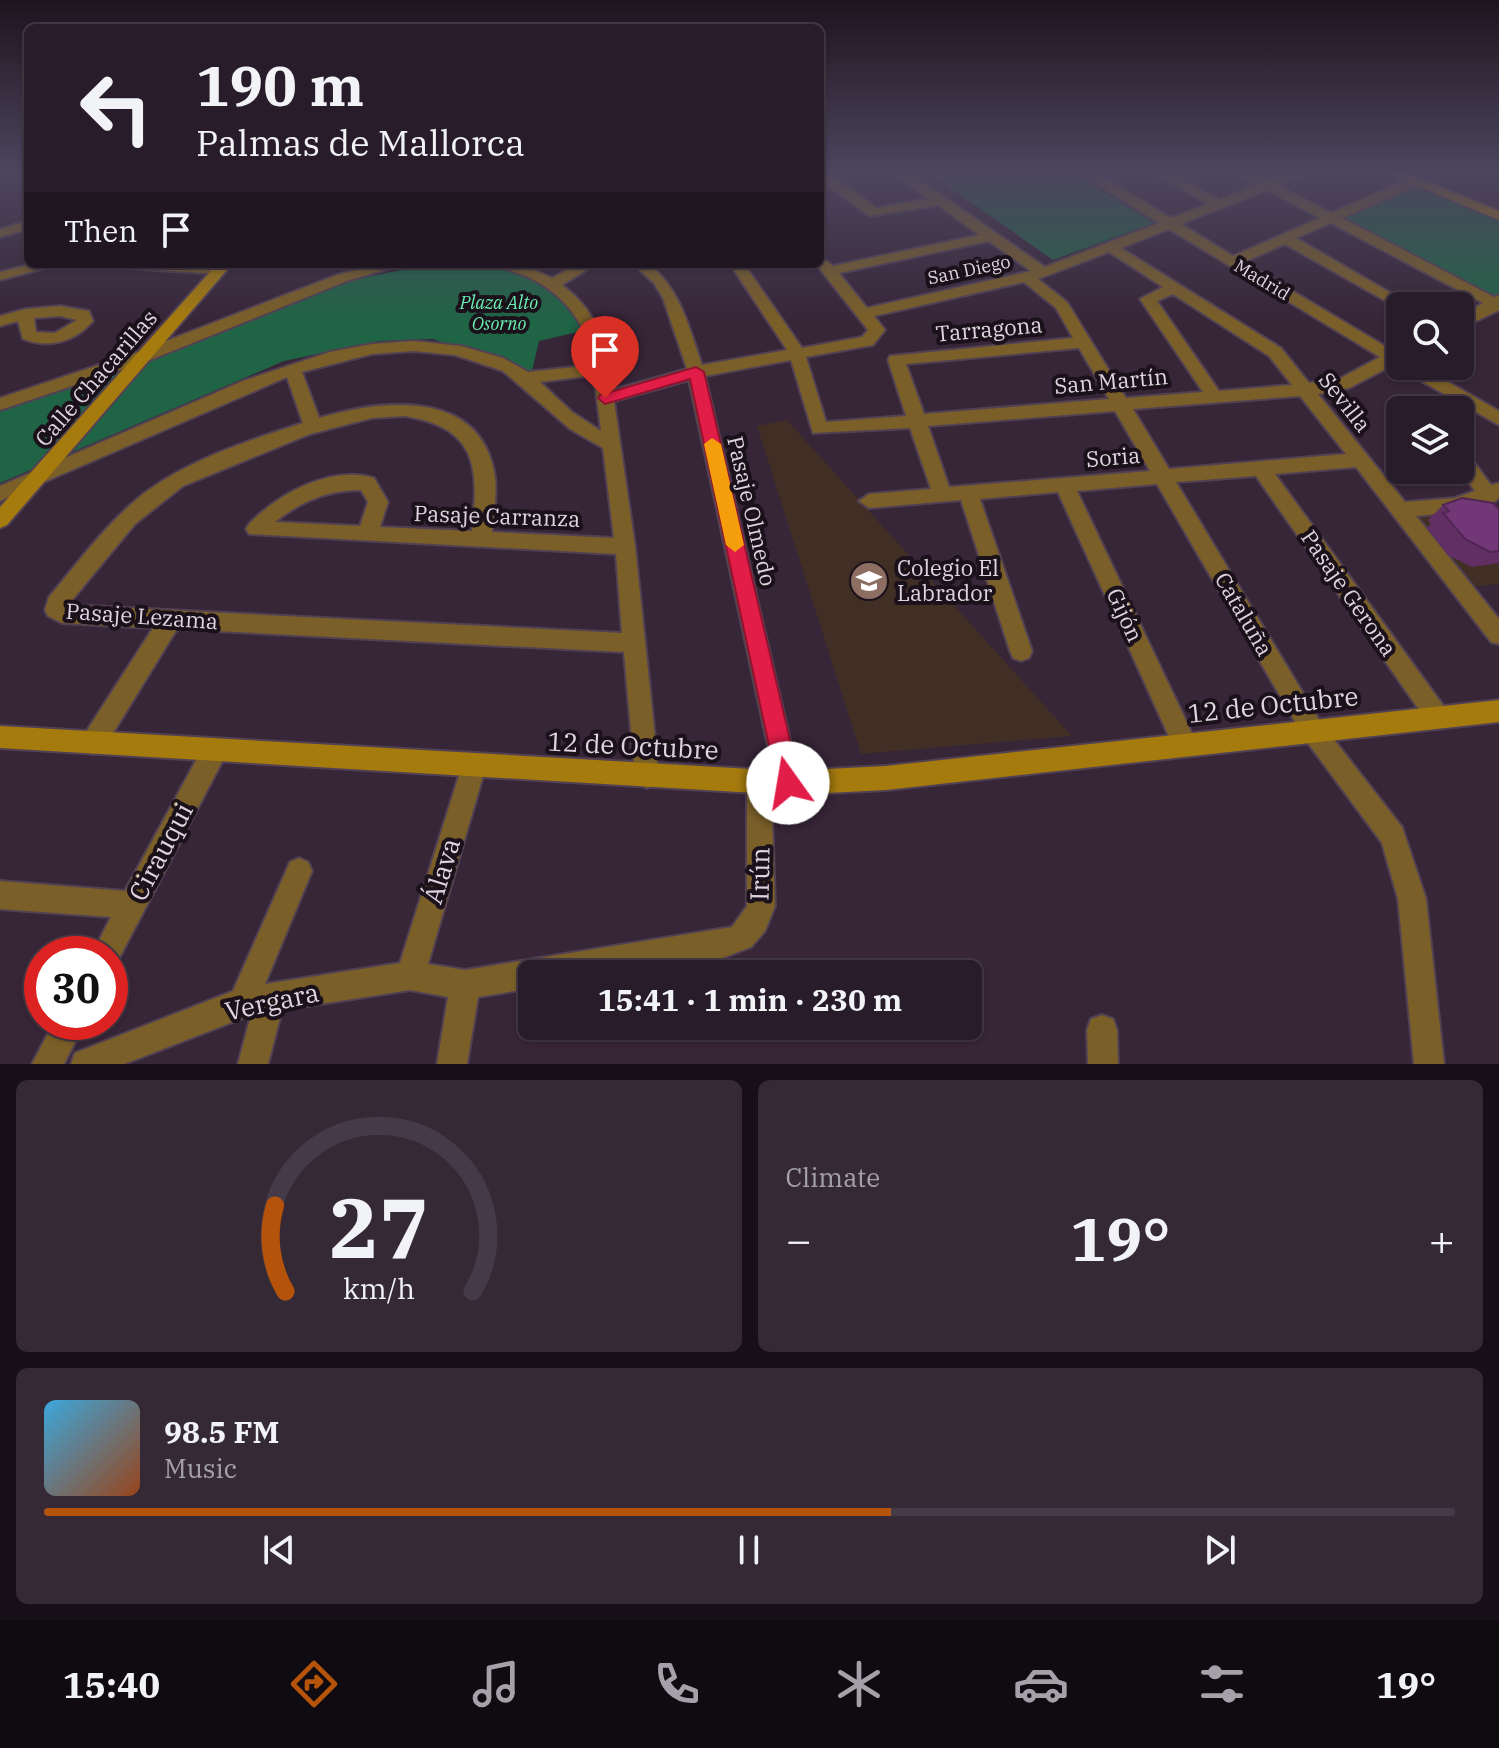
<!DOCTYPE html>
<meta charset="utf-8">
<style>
:root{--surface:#291c2a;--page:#352936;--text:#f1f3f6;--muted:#a5a1a8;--line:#453a47;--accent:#b45309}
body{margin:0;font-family:"IBM Plex Serif",serif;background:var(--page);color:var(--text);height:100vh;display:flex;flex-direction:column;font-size:30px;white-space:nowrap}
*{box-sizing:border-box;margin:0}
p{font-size:26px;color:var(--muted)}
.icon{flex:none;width:44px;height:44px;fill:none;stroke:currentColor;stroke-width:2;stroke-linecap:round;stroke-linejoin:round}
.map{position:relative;height:1064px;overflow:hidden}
.details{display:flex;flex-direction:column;gap:16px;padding:16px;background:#170f17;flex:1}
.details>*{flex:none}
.top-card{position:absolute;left:24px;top:24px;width:800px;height:244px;border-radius:12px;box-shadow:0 2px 6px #0004,0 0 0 2px var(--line);background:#291c2a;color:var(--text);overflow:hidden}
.buttons{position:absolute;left:1386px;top:292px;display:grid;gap:16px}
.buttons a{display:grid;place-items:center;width:88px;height:88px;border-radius:12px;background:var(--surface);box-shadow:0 2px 6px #0004,0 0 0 2px var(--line);font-size:40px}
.speed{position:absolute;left:24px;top:936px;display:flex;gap:16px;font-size:40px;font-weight:700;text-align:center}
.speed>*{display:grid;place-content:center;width:104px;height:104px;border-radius:50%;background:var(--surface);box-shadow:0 2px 6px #0004,0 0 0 2px var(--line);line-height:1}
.speed .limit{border:12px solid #d22;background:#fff;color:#111}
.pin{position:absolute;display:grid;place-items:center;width:68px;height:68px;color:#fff;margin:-82px -34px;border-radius:50% 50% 50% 0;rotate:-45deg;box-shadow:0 0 8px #0007}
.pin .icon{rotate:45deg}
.me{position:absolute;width:88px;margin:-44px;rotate:347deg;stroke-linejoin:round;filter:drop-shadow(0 0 6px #0008)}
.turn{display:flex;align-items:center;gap:28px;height:168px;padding:0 40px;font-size:36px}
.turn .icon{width:104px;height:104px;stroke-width:2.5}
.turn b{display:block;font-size:56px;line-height:68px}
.then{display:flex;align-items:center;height:76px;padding:0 40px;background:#0003;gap:16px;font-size:30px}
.big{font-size:60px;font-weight:800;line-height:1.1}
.details .widget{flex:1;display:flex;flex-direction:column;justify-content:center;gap:12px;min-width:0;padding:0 28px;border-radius:12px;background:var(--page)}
.details .dial{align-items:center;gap:0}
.dial svg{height:208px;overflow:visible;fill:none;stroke:var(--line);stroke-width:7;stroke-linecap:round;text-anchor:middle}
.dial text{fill:var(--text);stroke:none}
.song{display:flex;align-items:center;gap:24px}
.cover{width:96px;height:96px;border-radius:12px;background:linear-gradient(135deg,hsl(200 70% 55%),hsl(20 70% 35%))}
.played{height:8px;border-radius:4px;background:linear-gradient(90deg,var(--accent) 60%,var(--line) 60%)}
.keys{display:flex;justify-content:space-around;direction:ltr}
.heat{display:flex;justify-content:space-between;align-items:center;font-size:44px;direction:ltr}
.details .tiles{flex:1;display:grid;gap:16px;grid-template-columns:1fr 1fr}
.widget:last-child{grid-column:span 2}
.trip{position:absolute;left:518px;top:960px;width:464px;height:80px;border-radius:12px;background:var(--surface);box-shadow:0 2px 6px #0004,0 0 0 2px var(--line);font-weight:800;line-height:80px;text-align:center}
.tab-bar{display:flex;height:128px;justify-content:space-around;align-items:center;background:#100b11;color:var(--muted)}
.tab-bar .icon{width:56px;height:56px}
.tab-bar .selected{color:var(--accent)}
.tab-bar b{font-size:36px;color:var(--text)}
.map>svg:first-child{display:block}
.education{fill:#412f26}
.green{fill:#206446}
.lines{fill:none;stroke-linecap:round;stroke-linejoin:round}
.street-casing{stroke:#524153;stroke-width:4}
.secondary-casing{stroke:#524153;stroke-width:4}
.street{fill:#7a5f28;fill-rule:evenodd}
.secondary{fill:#a67b0d;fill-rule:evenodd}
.wall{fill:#622f65}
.building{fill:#723776;stroke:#502653;stroke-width:2}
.route{fill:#e11d48;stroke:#92132f;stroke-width:2}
.slow{fill:#f59e0b}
.labels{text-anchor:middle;stroke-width:8;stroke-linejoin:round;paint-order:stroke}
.far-street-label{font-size:18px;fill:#dfd3df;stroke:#1a111a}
.far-park-label{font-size:18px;font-style:italic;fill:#69f0b1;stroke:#1a111a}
.street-label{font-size:22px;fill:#dfd3df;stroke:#1a111a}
.poi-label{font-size:22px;fill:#dfd3df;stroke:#1a111a;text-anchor:start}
.near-street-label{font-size:26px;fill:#dfd3df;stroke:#1a111a}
</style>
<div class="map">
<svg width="1499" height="1064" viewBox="0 0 1499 1064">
<rect width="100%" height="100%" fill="#372538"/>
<path class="education" d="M787,420L1072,736L861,754L757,426Z
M1485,506L1499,518V584L1469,587L1413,516Z"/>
<path class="green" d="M928,172H1071L1154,223L1053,260Z
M1415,184L1499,220V293L1493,296L1336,218Z
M431,264C487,264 560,267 582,331L539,341L531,375L433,339L379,341L284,361L0,483V406L338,283Z"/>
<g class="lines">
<defs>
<path id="street" d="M21,172H28V178L23,177Z
M820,172H826L877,208L929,199L893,172H908L1045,267L1159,223L1078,172H1094L1171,218L1208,204L1154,172H1170L1219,200L1257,185L1236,172H1253L1269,181L1290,172H1309L1279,186L1331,213L1410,178H1420V184L1342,218L1494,297L1499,295V310L1466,326L1460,328V316L1483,303L1331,223L1296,238L1413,306H1400V309L1285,244L1244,262L1393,351L1400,349V366H1420L1499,411V425L1393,365L1349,388L1318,394L1405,502L1455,498L1475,491L1459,470L1460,451L1467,453L1491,485L1499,483V497L1496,501L1456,512L1416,516L1499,619V644L1491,642L1356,467L1275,474L1445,708L1449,716L1445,724L1437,727L1429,724L1256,476L1176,482L1321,723L1402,827L1426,899L1444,1064H1414L1398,899L1382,843L1305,739L1157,484L1077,491L1197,744L1194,752L1185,755L1176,752L1058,492L980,499L1032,651L1029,658L1021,661L1013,658L1010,651L961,500L869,508L859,501L869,494L931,489L910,428L813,433L791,360L705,376L800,783L797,792L788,795L779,792L776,783L689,380L614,401L635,546L659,776L656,784L647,788L638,784L635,776L624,652L177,629L102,751L93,754L84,751L81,743L84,735L153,628L62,623L48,616L45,610L49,597C77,564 103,528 136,500C179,463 249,440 303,423L287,377L0,501V486L243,381L330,352L372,344L414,341L461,346L503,358L528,372L593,365C588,326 567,297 532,279C521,273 506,271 497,264H520L552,278L578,264H596L562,285C599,312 607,347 613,390L687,369L663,298L654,283L633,264H649C681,290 689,328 702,365L787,350L730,264H744L802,348L862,337L868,330L816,264H820V256L833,266L979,235L938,205L870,216L820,180ZM1267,190L1320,218L1233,256L1181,224ZM1169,229L1380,357L1339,379L1309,383L1281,348L1121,248ZM989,241L1031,271L867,308L839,273ZM1109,252L1163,287L1140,299L1203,392L1126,398L1067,302L1038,279ZM1024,282L1056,308L1073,338L890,356L888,360L906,416L826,422L806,357L873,345L885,330L874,316ZM1173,294L1269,356L1292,385L1219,391L1157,301ZM1079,348L1109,399L924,414L906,364ZM414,351L455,355L503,371L570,429L603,448L614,538L492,532C494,510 499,485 492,463C471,388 376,401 319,418L302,372L372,354ZM594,375L601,431L572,412L540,382ZM1300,396L1346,454L1169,469L1133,409ZM1115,411L1150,471L949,487L928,426ZM405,416C478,428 479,468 472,531L380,527L388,502L374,478C331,465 278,494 249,524L246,529L249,534L616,554L622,633L68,605L135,524L183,486L310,434L372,418ZM361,490L368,502L360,526L275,522C301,501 328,490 361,490Z
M28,221V229L0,237V229Z
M33,264H60L0,280V272Z
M118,264C141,264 211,257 227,270L220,274L125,268Z
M379,264H403L347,281L150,360L0,410V398L138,352L337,275Z
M60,306L89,311L93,321C75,342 49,349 23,339L18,321L0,326V316L25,309ZM60,316L77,320L55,333L36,332L34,318Z
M215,738L224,742L227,750L224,758L116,964L110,967V954H92L111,917L0,909V881L125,891L206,742Z
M474,754L483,758L486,766L428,964L465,970L732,927L747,906V783L750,774L759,771L768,774L771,783L775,906L765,931L751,947L720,959L625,974H532V988L478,997L467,1064H437L448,997L410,990L282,1010L268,1064H238L251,1015L124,1064H71L75,1053L233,991L290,862L299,858L308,862L312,871L265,984L400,963L462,766L465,758Z
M1102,1015L1113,1019L1117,1030L1118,1064H1088L1087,1030L1091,1019Z
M54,1022H85L64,1064H32Z"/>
<path id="secondary" d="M1385,172H1403L1499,211V220Z
M217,264H232L7,525L0,528V507Z
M1499,700V722L886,790L788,795L0,748V726L788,771L886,766Z"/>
</defs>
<use href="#street" class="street-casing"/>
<use href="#secondary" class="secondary-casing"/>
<use href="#street" class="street"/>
<use href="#secondary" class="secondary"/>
</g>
<path class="wall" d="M1443,505L1499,509V563L1472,567L1448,555L1427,528L1431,524L1428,520Z"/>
<path class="building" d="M1462,498L1493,503L1499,509V551L1490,552L1465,539L1443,513L1449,511L1443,505Z"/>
<linearGradient id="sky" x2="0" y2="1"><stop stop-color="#1e141f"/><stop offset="0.54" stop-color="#4d465e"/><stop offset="1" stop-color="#4d465e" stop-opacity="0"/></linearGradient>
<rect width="1499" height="321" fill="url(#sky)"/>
<path class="route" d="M696,367L704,372L800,783L796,791L788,794L780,791L777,783L690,379L605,404L598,398L600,395Z"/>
<path class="slow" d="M712,438L721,444L744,545L735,552L726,545L704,444Z"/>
<defs>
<symbol id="school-disc" viewBox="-11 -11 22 22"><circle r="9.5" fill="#8d6e63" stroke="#1a111a"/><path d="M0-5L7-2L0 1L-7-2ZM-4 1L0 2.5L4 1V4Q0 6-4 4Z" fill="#fff"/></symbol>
</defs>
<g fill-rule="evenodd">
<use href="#school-disc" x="847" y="559" width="44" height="44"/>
</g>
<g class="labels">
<g class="far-street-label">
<text transform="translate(969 270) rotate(-12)" y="6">San Diego</text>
<text transform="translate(1262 280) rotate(31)" y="6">Madrid</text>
</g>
<g class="far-park-label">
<text x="499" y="309">Plaza Alto<tspan x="499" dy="21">Osorno</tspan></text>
</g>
<g class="street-label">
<text transform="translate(989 329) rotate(-5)" y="8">Tarragona</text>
<text transform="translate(96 378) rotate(-49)" y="8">Calle Chacarillas</text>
<text transform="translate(1111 381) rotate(-5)" y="8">San Martín</text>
<text transform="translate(1345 402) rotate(52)" y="8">Sevilla</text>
<text transform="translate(1113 457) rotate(-5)" y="8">Soria</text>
<text transform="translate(752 511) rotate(77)" y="8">Pasaje Olmedo</text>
<text transform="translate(497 516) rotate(2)" y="8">Pasaje Carranza</text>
<text transform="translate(1349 593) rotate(55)" y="8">Pasaje Gerona</text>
<text transform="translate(1244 614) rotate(60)" y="8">Cataluña</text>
<text transform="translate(1125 615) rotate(65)" y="8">Gijón</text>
<text transform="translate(142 616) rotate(4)" y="8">Pasaje Lezama</text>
</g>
<g class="poi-label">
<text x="897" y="576">Colegio El<tspan x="897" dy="25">Labrador</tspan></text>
</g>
<g class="near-street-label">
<text transform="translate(1273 705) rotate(-6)" y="9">12 de Octubre</text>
<text transform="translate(633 746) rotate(3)" y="9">12 de Octubre</text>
<text transform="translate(161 852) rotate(-62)" y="9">Cirauqui</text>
<text transform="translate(442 871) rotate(-73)" y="9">Álava</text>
<text transform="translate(760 874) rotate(-89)" y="9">Irún</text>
<text transform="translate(272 1002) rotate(-12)" y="9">Vergara</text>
</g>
</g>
</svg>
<div class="buttons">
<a><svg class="icon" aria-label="search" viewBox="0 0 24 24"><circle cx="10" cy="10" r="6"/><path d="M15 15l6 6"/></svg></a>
<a><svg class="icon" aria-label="layers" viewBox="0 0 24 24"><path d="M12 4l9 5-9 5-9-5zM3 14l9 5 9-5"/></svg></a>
</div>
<div class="speed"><div class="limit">30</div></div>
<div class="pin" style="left:605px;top:398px;background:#d93025"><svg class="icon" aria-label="arrive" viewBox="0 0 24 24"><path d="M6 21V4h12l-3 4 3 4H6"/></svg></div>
<svg class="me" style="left:788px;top:783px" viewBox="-20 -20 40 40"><circle r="19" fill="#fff"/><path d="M0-13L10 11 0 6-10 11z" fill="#e11d48"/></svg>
<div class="trip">15:41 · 1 min · 230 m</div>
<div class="top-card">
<div class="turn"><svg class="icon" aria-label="left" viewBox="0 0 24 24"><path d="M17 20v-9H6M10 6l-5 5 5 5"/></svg><div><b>190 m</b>Palmas de Mallorca</div></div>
<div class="then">Then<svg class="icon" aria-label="arrive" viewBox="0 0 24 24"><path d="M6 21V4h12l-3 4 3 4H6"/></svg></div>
</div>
</div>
<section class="details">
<div class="tiles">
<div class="widget dial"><svg viewBox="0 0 100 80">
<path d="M14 69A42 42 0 1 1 86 69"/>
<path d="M14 69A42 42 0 0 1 10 36" stroke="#b45309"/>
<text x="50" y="56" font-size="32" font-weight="700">27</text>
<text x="50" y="72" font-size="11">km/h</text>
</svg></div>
<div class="widget"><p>Climate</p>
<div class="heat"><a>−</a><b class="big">19°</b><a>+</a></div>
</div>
<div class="widget">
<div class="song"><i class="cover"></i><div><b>98.5 FM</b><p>Music</p></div></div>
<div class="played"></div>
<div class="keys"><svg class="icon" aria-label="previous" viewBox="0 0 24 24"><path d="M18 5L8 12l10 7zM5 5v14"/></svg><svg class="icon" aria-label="pause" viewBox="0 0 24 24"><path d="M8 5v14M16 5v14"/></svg><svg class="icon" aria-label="next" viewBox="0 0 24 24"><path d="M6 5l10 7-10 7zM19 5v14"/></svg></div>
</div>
</div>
</section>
<nav class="tab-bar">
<b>15:40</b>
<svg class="icon selected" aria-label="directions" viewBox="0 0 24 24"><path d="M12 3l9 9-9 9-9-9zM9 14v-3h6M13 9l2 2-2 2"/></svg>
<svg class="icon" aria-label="music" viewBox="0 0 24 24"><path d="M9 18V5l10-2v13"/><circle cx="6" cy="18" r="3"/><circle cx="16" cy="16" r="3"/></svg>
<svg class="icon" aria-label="phone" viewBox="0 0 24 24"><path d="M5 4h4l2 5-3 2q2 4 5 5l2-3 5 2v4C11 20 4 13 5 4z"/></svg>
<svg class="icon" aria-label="climate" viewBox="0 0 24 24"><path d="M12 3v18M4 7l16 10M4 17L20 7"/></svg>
<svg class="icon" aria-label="car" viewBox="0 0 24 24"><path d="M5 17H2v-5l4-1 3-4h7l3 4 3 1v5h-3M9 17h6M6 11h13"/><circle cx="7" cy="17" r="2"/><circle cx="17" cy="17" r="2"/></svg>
<svg class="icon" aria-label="filters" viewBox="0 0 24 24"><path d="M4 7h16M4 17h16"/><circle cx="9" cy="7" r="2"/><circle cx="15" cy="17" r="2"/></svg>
<b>19°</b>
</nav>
